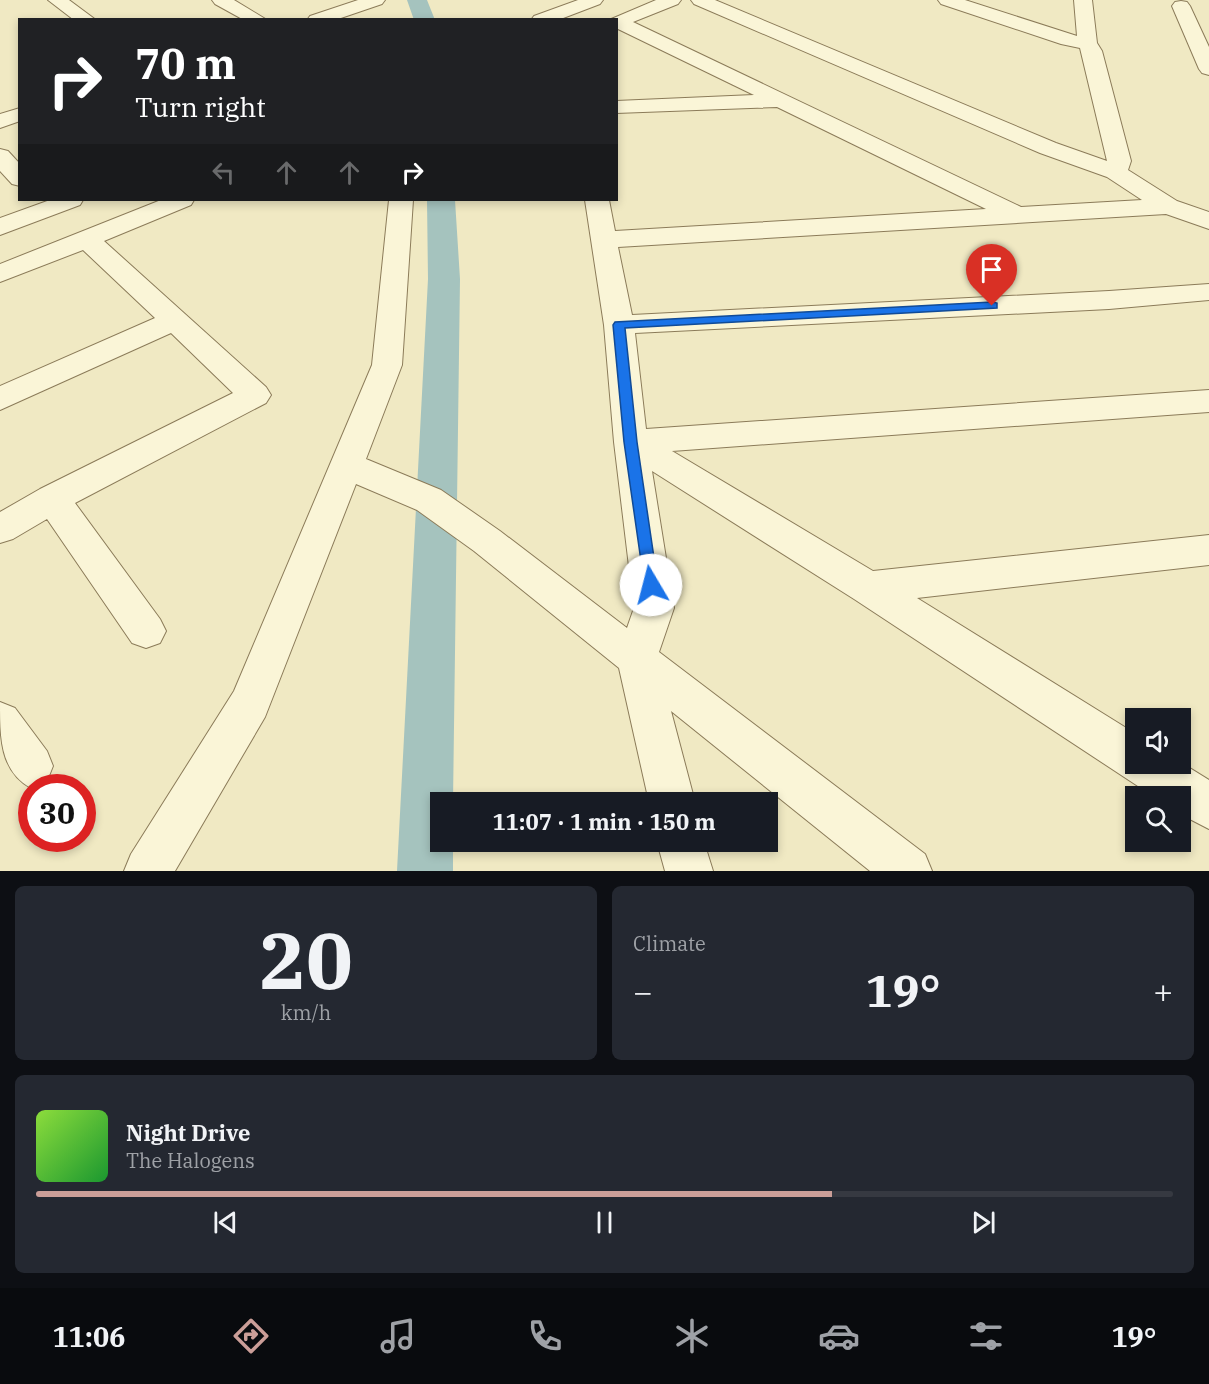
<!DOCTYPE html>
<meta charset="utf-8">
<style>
:root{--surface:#171b24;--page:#242831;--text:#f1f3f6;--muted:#9ea1a6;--line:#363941;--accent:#cb9e98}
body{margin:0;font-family:"IBM Plex Serif",serif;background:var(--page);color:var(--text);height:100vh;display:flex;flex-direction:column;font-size:22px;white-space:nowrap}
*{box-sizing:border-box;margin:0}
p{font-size:20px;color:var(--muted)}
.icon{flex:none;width:33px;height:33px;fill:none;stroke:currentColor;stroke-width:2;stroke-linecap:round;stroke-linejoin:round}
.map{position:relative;height:871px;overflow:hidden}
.side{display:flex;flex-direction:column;gap:15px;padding:15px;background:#0d0f14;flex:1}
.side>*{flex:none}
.top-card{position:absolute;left:18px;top:18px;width:600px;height:183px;border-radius:0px;box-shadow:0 3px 9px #0003;background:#202124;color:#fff;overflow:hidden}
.controls{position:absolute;left:1125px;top:708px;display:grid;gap:12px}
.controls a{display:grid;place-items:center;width:66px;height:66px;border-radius:0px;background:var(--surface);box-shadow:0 3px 9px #0003;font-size:30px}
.speed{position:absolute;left:18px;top:774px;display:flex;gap:12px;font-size:30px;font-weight:700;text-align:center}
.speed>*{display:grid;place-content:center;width:78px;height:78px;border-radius:50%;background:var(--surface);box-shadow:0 3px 9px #0003;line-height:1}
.speed .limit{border:9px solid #d22;background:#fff;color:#111}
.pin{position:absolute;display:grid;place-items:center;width:51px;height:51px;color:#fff;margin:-62px -26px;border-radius:50% 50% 50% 0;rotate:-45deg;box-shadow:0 0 6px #0007}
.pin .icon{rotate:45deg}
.me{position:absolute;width:66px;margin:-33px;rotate:352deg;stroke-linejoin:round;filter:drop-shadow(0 0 4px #0008)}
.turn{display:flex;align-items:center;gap:21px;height:126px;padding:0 18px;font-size:27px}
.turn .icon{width:78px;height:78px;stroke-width:2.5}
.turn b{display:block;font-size:42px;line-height:51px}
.lanes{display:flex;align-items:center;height:57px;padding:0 18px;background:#0003;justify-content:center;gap:30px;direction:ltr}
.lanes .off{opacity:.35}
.big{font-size:45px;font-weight:800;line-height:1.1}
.side .widget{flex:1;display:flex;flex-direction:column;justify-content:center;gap:9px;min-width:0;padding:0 21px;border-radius:9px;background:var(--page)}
.side .dial{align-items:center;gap:0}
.dial b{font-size:78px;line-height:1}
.song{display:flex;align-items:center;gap:18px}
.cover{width:72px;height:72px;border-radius:9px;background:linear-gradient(135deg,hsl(90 70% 55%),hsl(130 70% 35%))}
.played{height:6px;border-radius:3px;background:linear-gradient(90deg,var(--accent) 70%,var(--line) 70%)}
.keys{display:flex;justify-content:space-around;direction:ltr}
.heat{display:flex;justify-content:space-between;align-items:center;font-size:33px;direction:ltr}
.side .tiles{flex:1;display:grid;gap:15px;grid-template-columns:1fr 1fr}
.widget:last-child{grid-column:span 2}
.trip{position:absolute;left:430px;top:792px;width:348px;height:60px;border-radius:0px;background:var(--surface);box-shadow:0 3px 9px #0003;font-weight:800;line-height:60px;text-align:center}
.menu{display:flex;height:96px;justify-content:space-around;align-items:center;background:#090b0e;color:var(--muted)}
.menu .icon{width:42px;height:42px}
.menu .current{color:var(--accent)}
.menu b{font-size:27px;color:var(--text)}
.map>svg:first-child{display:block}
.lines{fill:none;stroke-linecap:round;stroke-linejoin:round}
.canal{fill:#a5c3be;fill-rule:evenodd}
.minor-casing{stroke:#8b7b59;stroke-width:2}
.minor{fill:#faf5d7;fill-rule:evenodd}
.route{fill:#1a73e8;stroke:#114b97;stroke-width:1.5}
</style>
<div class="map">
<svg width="1209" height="871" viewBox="0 0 1209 871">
<rect width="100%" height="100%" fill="#f0e9c3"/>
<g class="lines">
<path class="canal" d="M407,0H427L435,20H414Z
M427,200H455L460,279L453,802H441V842H453V871H397L428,279Z"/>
<defs>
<path id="minor" d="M48,0H69L96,20H74Z
M212,0H234L267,20H244L215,4Z
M358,0H385L382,4L335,20H307L310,16Z
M578,0H603L600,4L558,20H531L534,16Z
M656,0H681L678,4L633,22L1021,207L1142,200L1107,177L1040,153L694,4L691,0H715L1056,143L1107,161L1080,48L1061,44L941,4L938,0H965L1077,36L1074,0H1092L1097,43L1102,51L1131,161L1128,170L1177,201L1209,212V229L1166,214L618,247L632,315L1109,291L1209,284V300L1109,309L635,333L646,429L1209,390V412L672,451L873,571L1209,535V565L917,598L1136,734V764L1180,762L1209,780V829L1180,814V796H1153L854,599L652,471L674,608L659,652L925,854L932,871H870L671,711L695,802H649L619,668L474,551L417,510L356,484L265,717L175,871H124L131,854L234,691L372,365L389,200H413L402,365L366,459L441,490L500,531L627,628L634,608L614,442L604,325L585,200H609L615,231L986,209L777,107L616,113V101L754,95L616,28V20H609Z
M1181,1L1187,2L1190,6L1209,47V75L1202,73L1199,69L1172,6L1175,2Z
M20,108V121L0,128V114Z
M0,149L8,151L20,164V186L12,184L0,171Z
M50,200H83L80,205L0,235V218Z
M161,200H194L191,205L104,241L266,387L271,395L266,403L75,503L160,619L166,631L160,643L146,648L132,643L47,519L13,539L0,543V512L40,489L233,393L171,333L0,410V386L155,318L83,250L0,282V264Z
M0,702L15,708L47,751L53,766L47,781L31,788C0,771 0,738 0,702Z
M657,842H704L713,871H665Z"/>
</defs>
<use href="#minor" class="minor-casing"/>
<use href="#minor" class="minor"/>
</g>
<path class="route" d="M992,302L997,303V308L625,328L637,442L658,585L656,589L651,591L645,589L624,442L613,325L615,322Z"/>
</svg>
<div class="controls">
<a><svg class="icon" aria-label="sound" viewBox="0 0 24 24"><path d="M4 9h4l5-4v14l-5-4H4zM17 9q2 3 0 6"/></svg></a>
<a><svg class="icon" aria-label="search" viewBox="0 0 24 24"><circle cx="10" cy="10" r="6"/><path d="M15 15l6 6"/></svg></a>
</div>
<div class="speed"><div class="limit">30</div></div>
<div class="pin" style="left:992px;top:306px;background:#d93025"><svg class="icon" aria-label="arrive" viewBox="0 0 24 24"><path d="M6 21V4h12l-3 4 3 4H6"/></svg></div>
<svg class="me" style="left:651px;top:585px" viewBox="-20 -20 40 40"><circle r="19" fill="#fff"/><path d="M0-13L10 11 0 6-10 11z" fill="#1a73e8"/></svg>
<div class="trip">11:07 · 1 min · 150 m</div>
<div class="top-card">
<div class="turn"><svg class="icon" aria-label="right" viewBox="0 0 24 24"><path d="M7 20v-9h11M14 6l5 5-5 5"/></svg><div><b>70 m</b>Turn right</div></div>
<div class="lanes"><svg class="icon off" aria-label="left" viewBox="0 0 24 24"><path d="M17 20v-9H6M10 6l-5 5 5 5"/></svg><svg class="icon off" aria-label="ahead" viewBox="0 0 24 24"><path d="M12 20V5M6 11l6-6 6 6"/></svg><svg class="icon off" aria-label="ahead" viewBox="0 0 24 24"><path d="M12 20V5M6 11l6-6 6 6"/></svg><svg class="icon" aria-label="right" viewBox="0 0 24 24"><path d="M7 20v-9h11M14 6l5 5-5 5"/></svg></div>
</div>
</div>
<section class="side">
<div class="tiles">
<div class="widget dial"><b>20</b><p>km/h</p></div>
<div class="widget"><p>Climate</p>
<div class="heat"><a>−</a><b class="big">19°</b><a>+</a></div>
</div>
<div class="widget">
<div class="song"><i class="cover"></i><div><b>Night Drive</b><p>The Halogens</p></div></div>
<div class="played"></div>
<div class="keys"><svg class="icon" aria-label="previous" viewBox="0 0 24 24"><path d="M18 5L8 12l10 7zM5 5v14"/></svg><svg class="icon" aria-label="pause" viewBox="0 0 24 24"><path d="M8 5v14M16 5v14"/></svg><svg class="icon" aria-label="next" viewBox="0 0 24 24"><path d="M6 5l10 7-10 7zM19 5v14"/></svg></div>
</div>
</div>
</section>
<nav class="menu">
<b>11:06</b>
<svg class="icon current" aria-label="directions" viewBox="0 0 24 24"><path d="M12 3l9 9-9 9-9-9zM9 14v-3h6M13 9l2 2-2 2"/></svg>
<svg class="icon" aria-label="music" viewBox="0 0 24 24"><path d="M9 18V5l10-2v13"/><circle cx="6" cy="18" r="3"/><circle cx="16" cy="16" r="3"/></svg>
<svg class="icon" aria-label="phone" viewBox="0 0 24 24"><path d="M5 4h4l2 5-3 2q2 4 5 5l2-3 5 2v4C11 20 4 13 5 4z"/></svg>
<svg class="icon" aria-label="climate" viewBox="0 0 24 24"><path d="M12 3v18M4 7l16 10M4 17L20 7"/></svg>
<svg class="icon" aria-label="car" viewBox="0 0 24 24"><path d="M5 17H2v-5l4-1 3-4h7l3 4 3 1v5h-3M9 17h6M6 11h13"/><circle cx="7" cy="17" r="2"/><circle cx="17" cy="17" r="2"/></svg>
<svg class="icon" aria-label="filters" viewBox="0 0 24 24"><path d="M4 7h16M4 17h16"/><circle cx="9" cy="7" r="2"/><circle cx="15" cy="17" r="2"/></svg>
<b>19°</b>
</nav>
